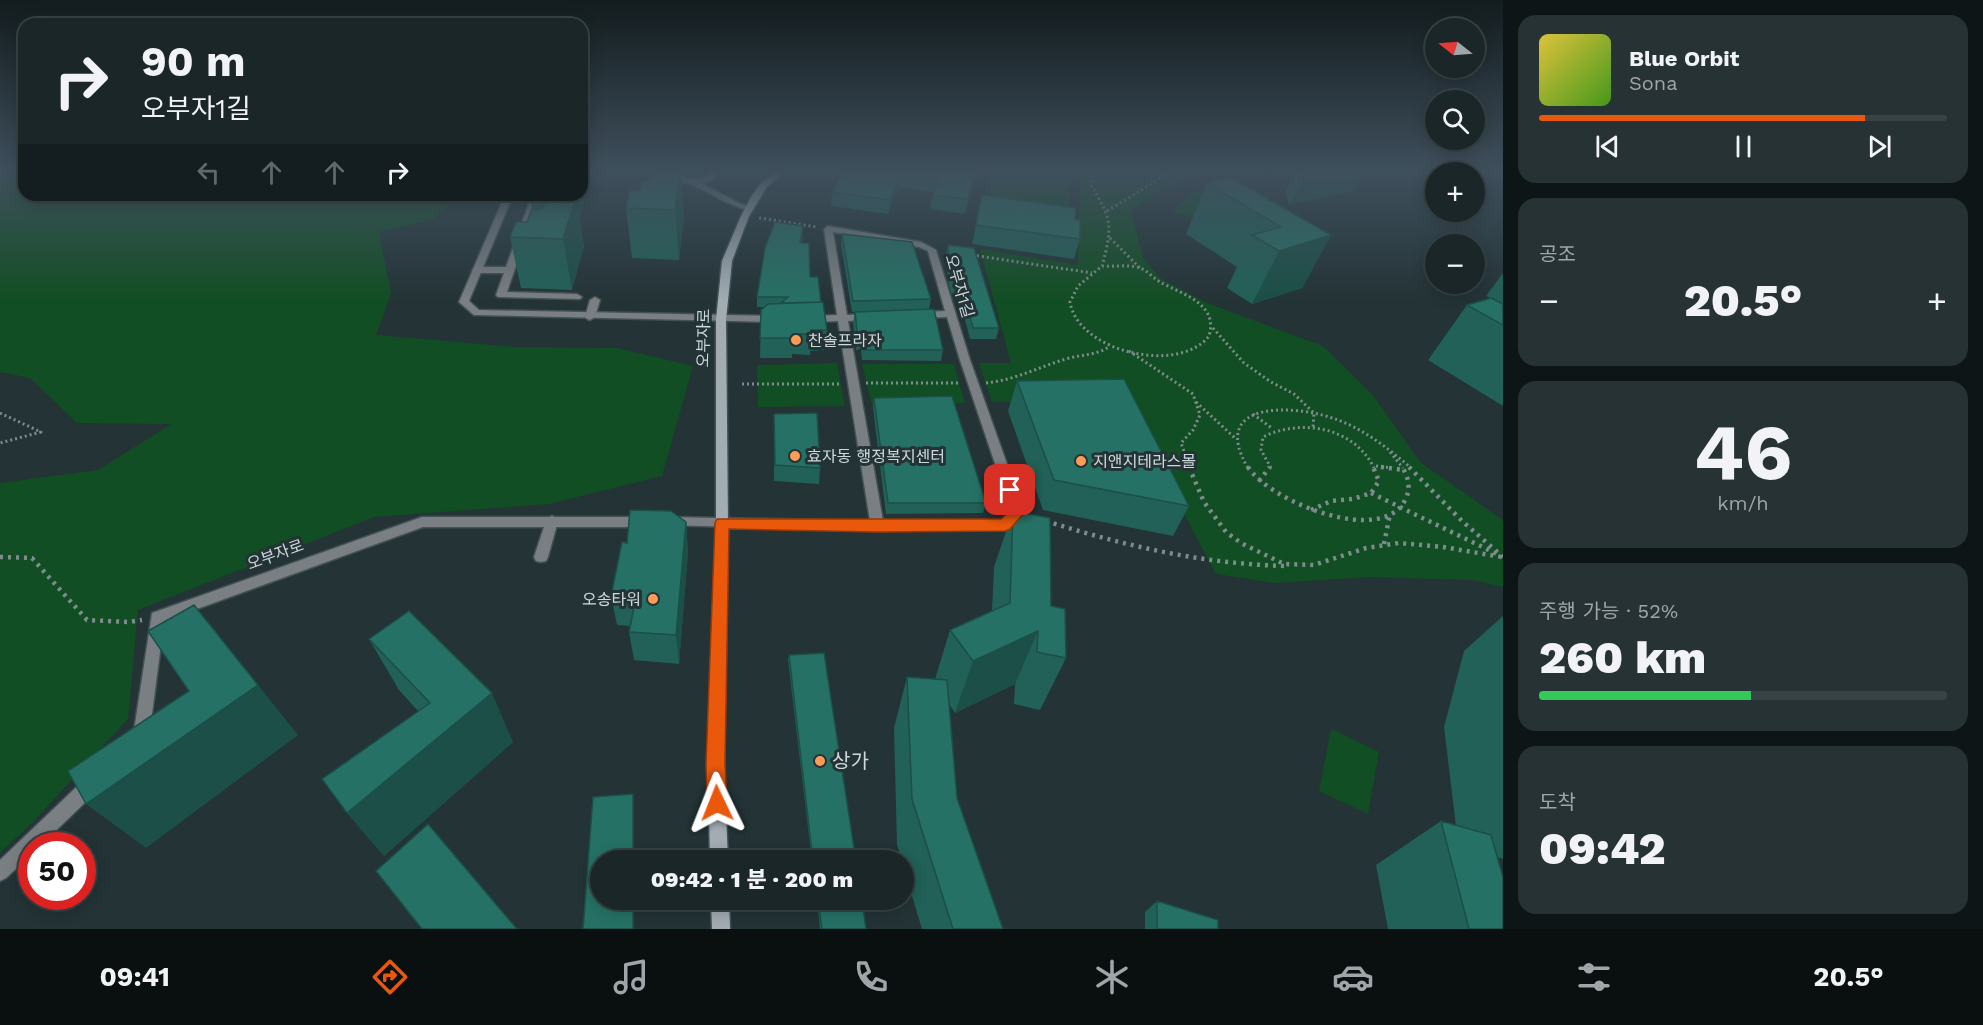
<!DOCTYPE html>
<html lang="ko">
<meta charset="utf-8">
<style>
:root{--surface:#1a2628;--page:#273234;--text:#f1f3f6;--muted:#9fa5a8;--line:#384345;--accent:#ea580c}
body{margin:0;font-family:"Work Sans","Noto Sans KR",sans-serif;background:var(--page);color:var(--text);height:100vh;display:flex;flex-direction:column;font-size:22px;white-space:nowrap}
*{box-sizing:border-box;margin:0}
p{font-size:20px;color:var(--muted)}
.icon{flex:none;width:33px;height:33px;fill:none;stroke:currentColor;stroke-width:2;stroke-linecap:round;stroke-linejoin:round}
.map{position:relative;flex:1;overflow:hidden}
.sheet{display:flex;flex-direction:column;gap:15px;padding:15px;background:#0e1516;width:480px}
.sheet>*{flex:none}
.banner{position:absolute;left:18px;top:18px;width:570px;height:183px;border-radius:18px;box-shadow:0 3px 15px #0003,0 0 0 2px var(--line);background:#1a2628;color:var(--text);overflow:hidden}
.needle{width:39px;rotate:287deg}
.tools{position:absolute;left:1425px;top:18px;display:grid;gap:12px}
.tools a{display:grid;place-items:center;width:60px;height:60px;border-radius:50%;background:var(--surface);box-shadow:0 3px 15px #0003,0 0 0 2px var(--line);font-size:30px}
.speed{position:absolute;left:18px;top:832px;display:flex;gap:12px;font-size:30px;font-weight:700;text-align:center}
.speed>*{display:grid;place-content:center;width:78px;height:78px;border-radius:50%;background:var(--surface);box-shadow:0 3px 15px #0003,0 0 0 2px var(--line);line-height:1}
.speed .limit{border:9px solid #d22;background:#fff;color:#111}
.pin{position:absolute;display:grid;place-items:center;width:51px;height:51px;color:#fff;margin:-26px;border-radius:12px;box-shadow:0 3px 9px #0006}
.me{position:absolute;width:66px;margin:-33px;rotate:358deg;stroke-linejoin:round;filter:drop-shadow(0 0 4px #0008)}
.turn{display:flex;align-items:center;gap:21px;height:126px;padding:0 24px;font-size:27px}
.turn .icon{width:78px;height:78px;stroke-width:2.5}
.turn b{display:block;font-size:42px;line-height:51px}
.lanes{display:flex;align-items:center;height:57px;padding:0 24px;background:#0003;justify-content:center;gap:30px;direction:ltr}
.lanes .off{opacity:.35}
.big{font-size:45px;font-weight:800;line-height:1.1}
.sheet .widget{flex:1;display:flex;flex-direction:column;justify-content:center;gap:9px;min-width:0;padding:0 21px;border-radius:18px;background:var(--page)}
.sheet .dial{align-items:center;gap:0}
.dial b{font-size:78px;line-height:1}
.song{display:flex;align-items:center;gap:18px}
.cover{width:72px;height:72px;border-radius:9px;background:linear-gradient(135deg,hsl(50 70% 55%),hsl(100 70% 35%))}
.played{height:6px;border-radius:3px;background:linear-gradient(90deg,var(--accent) 80%,var(--line) 80%)}
.keys{display:flex;justify-content:space-around;direction:ltr}
.heat{display:flex;justify-content:space-between;align-items:center;font-size:33px;direction:ltr}
.charge{height:9px;border-radius:4px;background:linear-gradient(90deg,#34c759 52%,var(--line) 0)}
.trip{position:absolute;left:590px;top:850px;width:324px;height:60px;border-radius:30px;background:var(--surface);box-shadow:0 3px 15px #0003,0 0 0 2px var(--line);font-weight:800;line-height:60px;text-align:center}
.tabs{display:flex;height:96px;justify-content:space-around;align-items:center;background:#0a0f10;color:var(--muted)}
.tabs .icon{width:42px;height:42px}
.tabs .current{color:var(--accent)}
.tabs b{font-size:27px;color:var(--text)}
main{display:flex;flex:1;min-height:0}
.map>svg:first-child{display:block}
.green{fill:#124e23}
.lines{fill:none;stroke-linecap:round;stroke-linejoin:round}
.service-casing{stroke:#425154;stroke-width:3}
.minor-casing{stroke:#425154;stroke-width:3}
.secondary-casing{stroke:#425154;stroke-width:3}
.path-far1{stroke:#7f8c8e;stroke-width:3;stroke-dasharray:2 3;stroke-linecap:butt}
.path{stroke:#7f8c8e;stroke-width:4.5;stroke-dasharray:3 5;stroke-linecap:butt}
.service{fill:#7a7f83;fill-rule:evenodd}
.minor{fill:#7a7f83;fill-rule:evenodd}
.secondary{fill:#a3acb3;fill-rule:evenodd}
.wall{fill:#216157}
.shaded-wall{fill:#1b4f47}
.building{fill:#267165;stroke:#1b4f47;stroke-width:1.5}
.route{fill:#ea580c;stroke:#983908;stroke-width:1.5}
.poi-dot{fill:#fd9c56;stroke:#233336;stroke-width:2}
.labels{text-anchor:middle;stroke-width:6;stroke-linejoin:round;paint-order:stroke}
.street-label{font-size:16px;fill:#ced8da;stroke:#233336}
.poi-label{font-size:16px;fill:#ced8da;stroke:#233336;text-anchor:start}
.near-poi-label{font-size:20px;fill:#ced8da;stroke:#233336;text-anchor:start}
</style>
<main>
<div class="map">
<svg width="1503" height="929" viewBox="0 0 1503 929">
<rect width="100%" height="100%" fill="#233336"/>
<path class="green" d="M0,171H24V195H432L449,205L433,219L379,232L391,293L376,335L515,347L617,348L693,366L662,476L549,504L374,517L138,610L128,719L33,822L0,853V483L98,470L171,424L77,423L30,378L0,372Z
M991,171L1071,172L1068,223L983,211Z
M1080,171H1196L1131,210L1143,257L1160,278L1207,303L1323,346L1372,394L1420,462L1503,520V587L1473,580L1369,577L1275,583L1216,574L1123,399L992,402L979,363H1011L980,249L1078,265Z
M1194,191L1221,197L1199,219L1173,211Z
M837,363L845,406L758,407L757,365Z
M862,364H954L965,403L872,406Z
M1331,729L1379,752L1368,814L1319,791Z"/>
<g class="lines">
<defs>
<path id="service" d="M669,171H677L676,174C687,181 697,180 708,175L710,171H718L714,179L701,183L739,203L753,208L749,210C729,206 714,195 695,186C686,181 676,183 668,175Z
M582,172H591L595,174L591,176H582Z
M532,195H540L507,292L577,294L582,297L580,299L498,297L496,295L504,273H477L472,270L477,267H506Z
M595,297L600,300L595,317L590,320L587,319L585,317L590,300Z
M552,516L557,518L558,521L548,557L546,561L541,562L536,561L534,557L547,518Z"/>
<path id="minor" d="M505,195H513L469,301L479,310L776,316L781,319L776,322L474,315L459,302Z
M828,226L921,242L936,250L970,360L1024,512L1010,528L877,531L665,525L664,522L665,519L670,517L870,521L838,321L811,322L806,319L811,316L837,315L824,229ZM833,232L919,247L928,251L945,311L919,312L914,315L919,318L947,317L960,360L1011,511L1002,520L883,521L848,321L869,320L874,317L869,314L847,315Z
M422,517H644L649,519L650,522L649,525L644,527H423L164,621L149,737L147,742L141,745L135,742L133,737L152,613Z
M92,776L98,778L100,784L98,790L40,846H32V854L6,878L0,881V860L86,778Z"/>
<path id="secondary" d="M776,171H785L767,187L749,216L732,261L726,320L728,523L724,764L728,861H710L708,764L716,523V320L722,261L741,216L751,197L761,183Z
M711,900H729L730,929H712Z"/>
</defs>
<use href="#service" class="service-casing"/>
<use href="#minor" class="minor-casing"/>
<use href="#secondary" class="secondary-casing"/>
<path class="path-far1" d="M1095,171L1090,184C1112,218 1113,227 1102,266
M1107,211L1172,171
M759,218L817,227
M1110,238L1140,268
M972,255L1092,273
M1102,266C1114,267 1129,264 1140,268C1148,271 1153,278 1160,282C1181,294 1219,303 1209,336C1179,375 1078,352 1070,302L1078,286Z
M1213,328L1244,363L1271,382L1294,394L1314,413L1313,428
M1129,351L1193,394L1200,415L1193,430L1181,443L1190,468
M866,383H958
M986,383C1015,380 1039,367 1066,359C1082,354 1096,356 1110,346
M742,384H841
M1196,402L1236,439
M0,413L41,432L0,443
M1253,414L1273,429
M1390,452L1403,468
M1376,466L1391,468
M1248,468C1207,399 1297,404 1338,420C1365,430 1389,449 1411,468
M1271,468L1261,450L1263,437C1301,418 1354,427 1374,468"/>
<path class="path" d="M1189,467L1204,502L1226,532L1241,543L1284,564L1314,565L1366,548L1399,543L1443,547L1502,557
M1248,467C1270,502 1385,548 1406,498C1411,487 1408,476 1402,467
M1381,467L1404,470
M1409,467L1462,521L1503,557
M1259,481L1270,467
M1371,493L1497,554
M1311,510L1331,501L1353,499L1371,493L1379,481L1373,467
M1046,521C1125,546 1203,564 1286,566
M1384,544L1390,514
M0,557L32,558L87,620L129,622L142,620"/>
<use href="#service" class="service"/>
<use href="#minor" class="minor"/>
<use href="#secondary" class="secondary"/>
</g>
<path class="wall" d="M582,171H590L591,180L579,218L584,246L572,290L521,288L510,237L527,222L532,209L529,195H582Z
M843,171H975L965,214L930,209L933,192L898,187L888,214L831,206L832,192Z
M1296,171H1365L1354,191L1289,205L1286,192Z
M642,181L684,217L679,260L632,258L626,208L640,190Z
M1207,183L1331,235L1302,288L1252,304L1227,288L1237,267L1186,234Z
M982,195L1075,219L1080,239L1074,259L972,244Z
M803,226L802,243L810,277L821,302L827,330L825,350L810,351V355L792,354V358H760L761,310L764,307H757V297Z
M842,234L931,299L929,309L852,312L841,244Z
M948,245L999,328L996,339H970L960,300L953,299L948,282L946,255Z
M1503,273V406L1428,360L1467,305L1491,298L1486,296Z
M855,312L943,350L941,361L862,360L861,349L856,350L853,322Z
M1017,381L1189,506L1173,536L1043,510L1008,411Z
M874,398L986,503L983,513L886,514L873,408Z
M774,414L820,468L819,484L774,481Z
M1013,511L1051,606L1066,658L1040,710L1014,704L1015,684L955,713L949,704L957,798L1003,929H922L903,866V861H902L897,845L894,728L907,677L935,679L950,630L992,611L994,567Z
M686,522L688,552L679,664L634,660L629,632L630,626L617,625L611,596L627,543Z
M1503,616V859L1497,857L1503,929H1388L1376,865L1441,821L1456,826L1444,727L1464,651Z
M369,639L513,742L384,856L347,813L418,711L399,690Z
M789,655L856,861H812L788,660Z
M817,900H862L866,929H820Z
M1157,901L1218,929H1145V912Z"/>
<path class="shaded-wall" d="M582,171H590L591,180L579,218L584,246L572,290L563,239L575,200L574,195H582Z
M681,171L684,217L679,260L675,210Z
M1306,171H1365L1354,191L1289,205Z
M900,173L898,187L888,214L890,200Z
M1331,235L1302,288L1252,304L1279,251Z
M686,522L688,552L679,664L676,635Z
M194,605L298,735L146,848L86,804L258,685Z
M1038,631L1015,684L955,713L973,661Z
M492,693L513,742L384,856L347,813Z
M633,794L634,799V861H633Z
M633,900H634V929H633Z"/>
<path class="building" d="M653,171H681L675,210L626,208L629,191L640,190L642,181H651Z
M843,171H975L968,199L933,195L938,178L900,173L890,200L832,192Z
M1231,178L1331,235L1279,251L1252,235L1281,227L1207,183Z
M982,195L1076,208L1075,219L1080,220V239L976,225Z
M547,197H576L563,239L510,237L516,222H527L532,209H542Z
M775,222L803,226L800,243H809L810,277H818L821,302L781,303L788,297H757L765,248Z
M842,234L912,242L931,299L853,301Z
M948,245L974,248L999,328H973L962,289H956L950,272Z
M1491,298L1503,304V325L1467,305Z
M823,302L827,330H811V334H793V338H760L761,310L768,304Z
M934,309L943,350H864L862,339H858L855,312Z
M1124,379L1189,506L1054,480L1017,381Z
M952,396L986,503H888L874,398Z
M817,413L820,468L775,465L774,414Z
M630,510L671,511L686,522L676,635L629,632L636,598L611,596L622,542L627,543Z
M1013,511L1050,518L1051,606L1065,609L1066,658L1037,652L1038,631L973,661L950,630L1010,603Z
M194,605L258,685L86,804L68,771L189,691L148,631Z
M409,611L492,693L347,813L322,779L430,703L369,639Z
M824,653L856,861H813L789,655Z
M907,677L947,680L957,798L1003,929H953L912,799Z
M633,794V861H600V900H633V929H583L593,797Z
M1441,821L1491,835L1503,877V929H1469Z
M428,824L517,929H422L376,871Z
M818,900H862L866,929H822Z
M1157,901L1218,920V929H1157Z"/>
<linearGradient id="sky" x2="0" y2="1"><stop stop-color="#131c1e"/><stop offset="0.57" stop-color="#3f505d"/><stop offset="1" stop-color="#3f505d" stop-opacity="0"/></linearGradient>
<rect width="1503" height="301" fill="url(#sky)"/>
<path class="route" d="M1010,485L1017,490L1025,512L1010,529L1005,531L877,532L729,529L725,764L727,803L724,810L717,813L710,810L707,803L706,764L715,523L717,519H1001L1010,511L1003,490Z"/>
<g class="poi-dot">
<circle cx="796" cy="340" r="6"/>
<circle cx="795" cy="456" r="6"/>
<circle cx="1081" cy="461" r="6"/>
<circle cx="653" cy="599" r="6"/>
<circle cx="820" cy="761" r="6"/>
</g>
<g class="labels">
<g class="street-label">
<text transform="translate(960 286) rotate(74)" y="6">오부자1길</text>
<text transform="translate(703 338) rotate(-89)" y="6">오부자로</text>
<text transform="translate(275 554) rotate(-20)" y="6">오부자로</text>
</g>
<g class="poi-label">
<text x="808" y="346">찬솔프라자</text>
<text x="807" y="462">효자동 행정복지센터</text>
<text x="1093" y="467">지앤지테라스몰</text>
<text x="641" y="605" text-anchor="end">오송타워</text>
</g>
<g class="near-poi-label">
<text x="832" y="768">상가</text>
</g>
</g>
</svg>
<div class="tools">
<a><svg class="needle" viewBox="-14 -14 28 28"><path d="M0-13l5 13h-10z" fill="#e53935"/><path d="M0 13l5-13h-10z" fill="#9fa5a8"/></svg></a>
<a><svg class="icon" aria-label="search" viewBox="0 0 24 24"><circle cx="10" cy="10" r="6"/><path d="M15 15l6 6"/></svg></a>
<a>+</a>
<a>−</a>
</div>
<div class="speed"><div class="limit">50</div></div>
<div class="pin" style="left:1010px;top:490px;background:#d93025"><svg class="icon" aria-label="arrive" viewBox="0 0 24 24"><path d="M6 21V4h12l-3 4 3 4H6"/></svg></div>
<svg class="me" style="left:717px;top:803px" viewBox="-20 -20 40 40"><path d="M0-17L14 15 0 8-14 15z" fill="#ea580c" stroke="#fff" stroke-width="4"/></svg>
<div class="trip">09:42 · 1 분 · 200 m</div>
<div class="banner">
<div class="turn"><svg class="icon" aria-label="right" viewBox="0 0 24 24"><path d="M7 20v-9h11M14 6l5 5-5 5"/></svg><div><b>90 m</b>오부자1길</div></div>
<div class="lanes"><svg class="icon off" aria-label="left" viewBox="0 0 24 24"><path d="M17 20v-9H6M10 6l-5 5 5 5"/></svg><svg class="icon off" aria-label="ahead" viewBox="0 0 24 24"><path d="M12 20V5M6 11l6-6 6 6"/></svg><svg class="icon off" aria-label="ahead" viewBox="0 0 24 24"><path d="M12 20V5M6 11l6-6 6 6"/></svg><svg class="icon" aria-label="right" viewBox="0 0 24 24"><path d="M7 20v-9h11M14 6l5 5-5 5"/></svg></div>
</div>
</div>
<section class="sheet">
<div class="widget">
<div class="song"><i class="cover"></i><div><b>Blue Orbit</b><p>Sona</p></div></div>
<div class="played"></div>
<div class="keys"><svg class="icon" aria-label="previous" viewBox="0 0 24 24"><path d="M18 5L8 12l10 7zM5 5v14"/></svg><svg class="icon" aria-label="pause" viewBox="0 0 24 24"><path d="M8 5v14M16 5v14"/></svg><svg class="icon" aria-label="next" viewBox="0 0 24 24"><path d="M6 5l10 7-10 7zM19 5v14"/></svg></div>
</div>
<div class="widget"><p>공조</p>
<div class="heat"><a>−</a><b class="big">20.5°</b><a>+</a></div>
</div>
<div class="widget dial"><b>46</b><p>km/h</p></div>
<div class="widget"><p>주행 가능 · 52%</p><b class="big">260 km</b><div class="charge"></div></div>
<div class="widget"><p>도착</p><b class="big">09:42</b></div>
</section>
</main>
<nav class="tabs">
<b>09:41</b>
<svg class="icon current" aria-label="directions" viewBox="0 0 24 24"><path d="M12 3l9 9-9 9-9-9zM9 14v-3h6M13 9l2 2-2 2"/></svg>
<svg class="icon" aria-label="music" viewBox="0 0 24 24"><path d="M9 18V5l10-2v13"/><circle cx="6" cy="18" r="3"/><circle cx="16" cy="16" r="3"/></svg>
<svg class="icon" aria-label="phone" viewBox="0 0 24 24"><path d="M5 4h4l2 5-3 2q2 4 5 5l2-3 5 2v4C11 20 4 13 5 4z"/></svg>
<svg class="icon" aria-label="climate" viewBox="0 0 24 24"><path d="M12 3v18M4 7l16 10M4 17L20 7"/></svg>
<svg class="icon" aria-label="car" viewBox="0 0 24 24"><path d="M5 17H2v-5l4-1 3-4h7l3 4 3 1v5h-3M9 17h6M6 11h13"/><circle cx="7" cy="17" r="2"/><circle cx="17" cy="17" r="2"/></svg>
<svg class="icon" aria-label="filters" viewBox="0 0 24 24"><path d="M4 7h16M4 17h16"/><circle cx="9" cy="7" r="2"/><circle cx="15" cy="17" r="2"/></svg>
<b>20.5°</b>
</nav>
